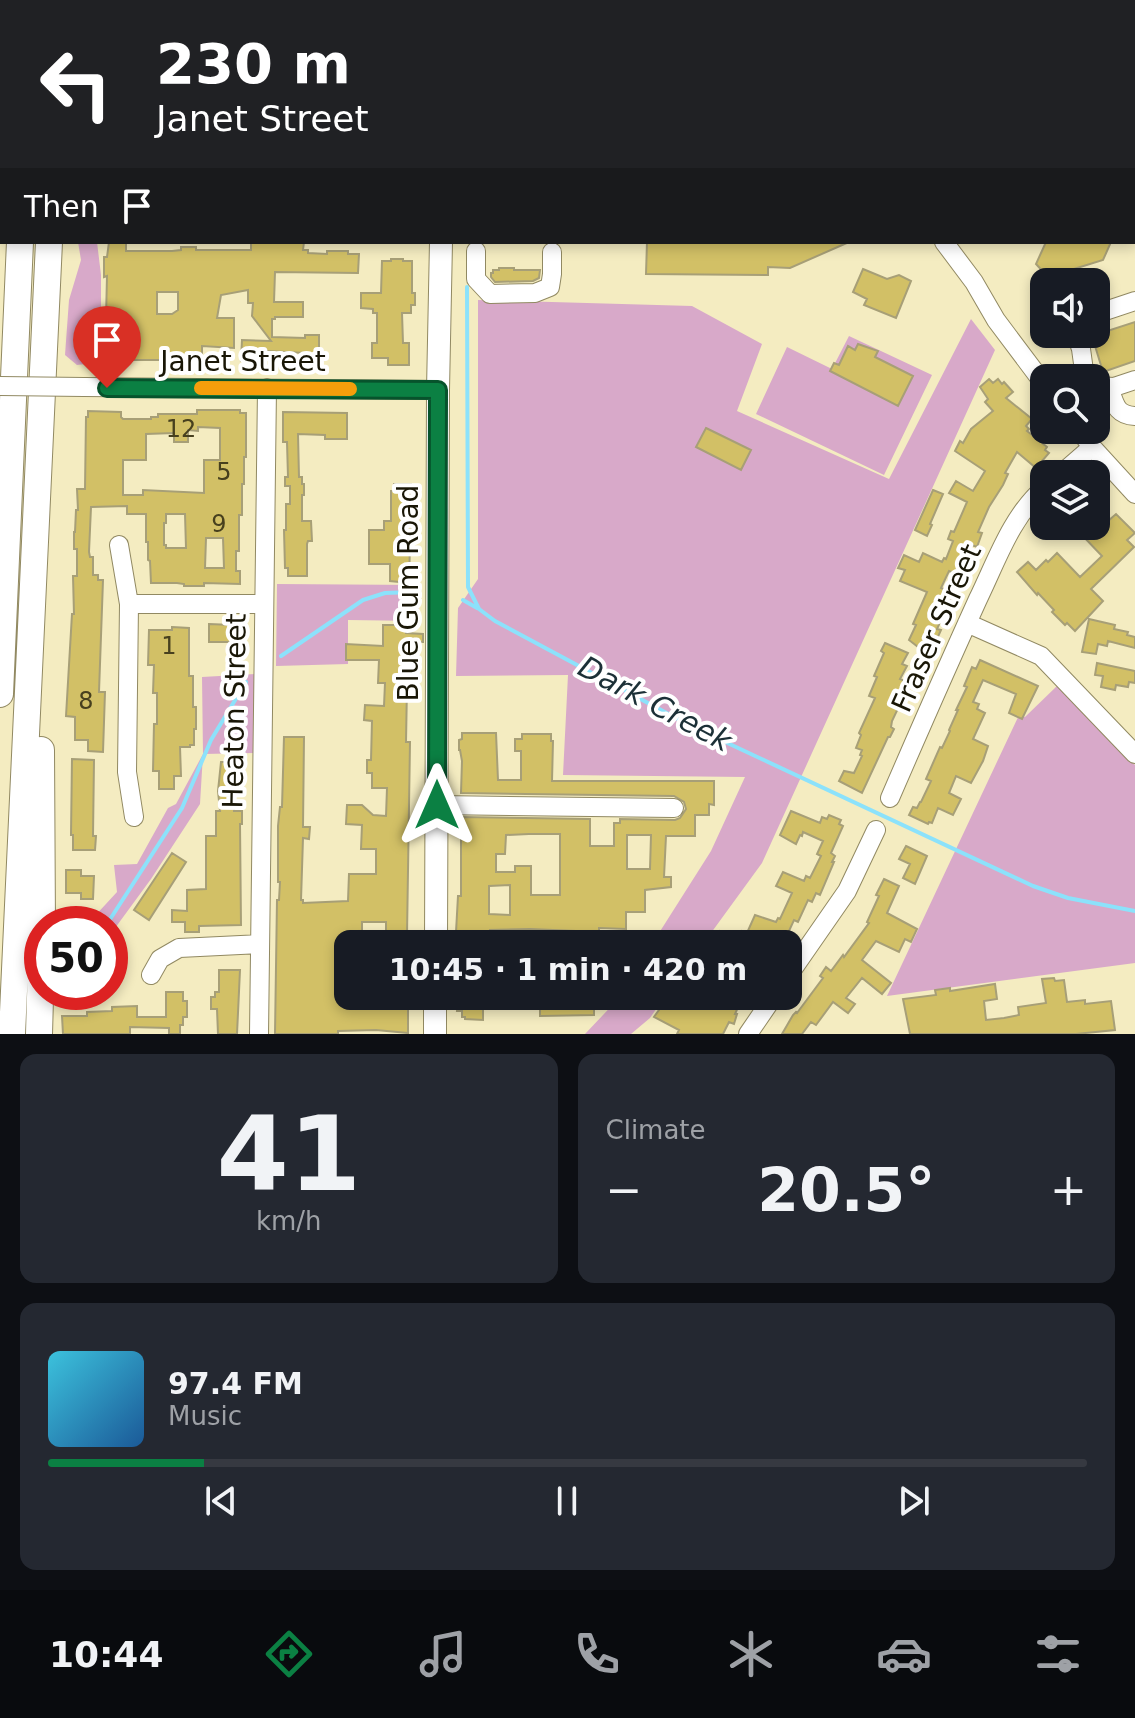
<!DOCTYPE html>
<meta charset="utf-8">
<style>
:root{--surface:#171b24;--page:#242831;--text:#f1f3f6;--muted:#9ea1a6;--line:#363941;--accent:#0b8043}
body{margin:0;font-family:"DejaVu Sans",sans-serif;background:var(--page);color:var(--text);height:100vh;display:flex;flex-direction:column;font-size:30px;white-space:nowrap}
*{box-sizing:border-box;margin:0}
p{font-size:26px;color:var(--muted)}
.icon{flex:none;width:44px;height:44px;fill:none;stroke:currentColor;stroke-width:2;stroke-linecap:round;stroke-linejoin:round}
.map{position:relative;height:1034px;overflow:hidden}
.sheet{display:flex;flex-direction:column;gap:20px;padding:20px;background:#0d0f14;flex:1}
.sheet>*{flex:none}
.guide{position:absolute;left:0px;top:0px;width:1136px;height:244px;box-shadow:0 4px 12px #0003;background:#202124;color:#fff;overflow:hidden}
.fabs{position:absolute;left:1030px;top:268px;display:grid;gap:16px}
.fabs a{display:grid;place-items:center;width:80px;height:80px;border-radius:16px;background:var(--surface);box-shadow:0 4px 12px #0003;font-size:40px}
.speed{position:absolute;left:24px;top:906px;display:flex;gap:16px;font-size:40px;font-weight:700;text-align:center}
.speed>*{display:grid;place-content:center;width:104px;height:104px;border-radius:50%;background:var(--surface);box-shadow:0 4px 12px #0003;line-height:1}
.speed .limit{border:12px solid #d22;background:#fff;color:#111}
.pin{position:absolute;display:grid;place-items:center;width:68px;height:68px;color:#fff;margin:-82px -34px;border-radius:50% 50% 50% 0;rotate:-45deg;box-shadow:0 0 8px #0007}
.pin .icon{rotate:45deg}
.me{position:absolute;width:88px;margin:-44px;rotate:0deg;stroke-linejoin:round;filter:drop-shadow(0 0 6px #0008)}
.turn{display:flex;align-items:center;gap:28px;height:168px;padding:0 24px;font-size:36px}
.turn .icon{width:104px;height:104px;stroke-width:2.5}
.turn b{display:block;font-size:56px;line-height:68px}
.then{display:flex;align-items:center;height:76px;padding:0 24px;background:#0003;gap:16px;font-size:30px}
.big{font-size:60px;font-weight:800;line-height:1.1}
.sheet .widget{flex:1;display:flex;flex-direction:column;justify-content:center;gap:12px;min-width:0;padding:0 28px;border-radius:16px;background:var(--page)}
.sheet .dial{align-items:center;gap:0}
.dial b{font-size:104px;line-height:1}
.song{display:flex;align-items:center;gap:24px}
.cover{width:96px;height:96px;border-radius:12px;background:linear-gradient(135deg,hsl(190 70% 55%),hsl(210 70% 35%))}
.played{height:8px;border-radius:4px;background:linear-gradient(90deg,var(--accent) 15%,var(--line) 15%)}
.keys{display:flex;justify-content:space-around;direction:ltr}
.heat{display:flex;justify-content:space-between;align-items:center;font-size:44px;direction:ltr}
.sheet .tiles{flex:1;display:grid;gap:20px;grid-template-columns:1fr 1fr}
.widget:last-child{grid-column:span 2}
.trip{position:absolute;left:334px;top:930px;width:468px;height:80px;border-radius:16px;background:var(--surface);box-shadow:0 4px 12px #0003;font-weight:800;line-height:80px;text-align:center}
.tab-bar{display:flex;height:128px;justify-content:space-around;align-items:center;background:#090b0e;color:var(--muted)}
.tab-bar .icon{width:56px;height:56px}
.tab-bar .current{color:var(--accent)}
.tab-bar b{font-size:36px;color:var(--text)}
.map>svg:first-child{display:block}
.green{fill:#d8a9c9}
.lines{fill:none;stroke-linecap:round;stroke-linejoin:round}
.stream{stroke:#8ce2fb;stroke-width:4}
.building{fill:#d2c066;stroke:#a79f77;stroke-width:2;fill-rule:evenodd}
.minor-casing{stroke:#918962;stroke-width:20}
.major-casing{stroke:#918962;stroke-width:24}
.highway-casing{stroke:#918962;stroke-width:28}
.minor{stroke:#fff;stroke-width:18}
.major{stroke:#fff;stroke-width:22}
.highway{stroke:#fff;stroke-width:26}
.minor-bridge-casing{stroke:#918962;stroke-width:20;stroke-linecap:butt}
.minor-bridge{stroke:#fff;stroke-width:18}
.route-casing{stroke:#07532c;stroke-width:20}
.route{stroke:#0b8043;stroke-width:14}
.slow{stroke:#f59e0b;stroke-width:14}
.labels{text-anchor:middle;stroke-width:8;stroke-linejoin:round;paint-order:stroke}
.number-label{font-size:24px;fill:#47401e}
.street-label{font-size:28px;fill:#191606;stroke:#fff}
.water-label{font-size:30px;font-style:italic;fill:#1c3037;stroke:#fff}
</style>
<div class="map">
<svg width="1135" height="1034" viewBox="0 0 1135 1034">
<rect width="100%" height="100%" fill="#f4ecc1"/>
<path class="green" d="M78,242H97L101,275V345L94,363L77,365L65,355L69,300L81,260Z
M478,300L692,306L762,344L737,411L889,479L971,319L995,350L762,863L703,944H652L711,851L745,777L563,775L568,675L456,676L458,608L478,579Z
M849,336L932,375L884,475L756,414L787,347L832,369Z
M277,584L419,585V621L348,620V664L276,666Z
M255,674L254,753L203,754L200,804L151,879L110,935V924H59L60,918H93L117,892L114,865L137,864L168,808L176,804L203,754L202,677Z
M1058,685L1135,765V963L887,996L1019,715L1025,717Z
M621,996H665L650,1018L631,1034H585Z"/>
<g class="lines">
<path class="stream" d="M360,0V2
M467,287L468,587L479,609L495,621L689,725L1033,886L1068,898L1135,911
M463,600L477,608
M281,656L363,600L385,593L414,592
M107,924L182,808L211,740L246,682"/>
</g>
<path class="building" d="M109,242H126V251H172L181,250V247H196V250H251V242H304L303,250H308V253L327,254V251H348V254H359L358,273L275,272L274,302H303V317H275V319H272V337L305,338V335H319V359H305V353L267,351V353H263V361H241L242,340L271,341L252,316L253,303H248V290L221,295L217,318H234V348L202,346V356L161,355V360H105L107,276L104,277V257H107ZM157,292H178V310L172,314H157Z
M647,242H849L790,268L768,267V275L646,274Z
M1046,242H1111L1103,260L1048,277L1036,264Z
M391,259H403V261H412V293H415V305H411V313H402L403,343H409V365H388V358H372V343H377V313H373V309L361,308V293H381L382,261H391Z
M499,268H514V270H540L539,278L533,281L495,282L491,277V273H493V270H499Z
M863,269L887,279L899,275L911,281L896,318L864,305L867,299L853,292Z
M1135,322V361L1103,372L1092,336Z
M858,344L878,351L875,357L913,376L898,406L830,371L834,363L839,365L848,346L855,350Z
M989,379L993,383L998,379L1002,384L1004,382L1013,392L1006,398L1032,419L1026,426L1029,429L1027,431L1047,447L1045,450L1049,453L1036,468L1017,452L1005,473L1008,474L1003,485L989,507L978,532L982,533L977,547L972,545L960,571L959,570L957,574L949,571L941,588L953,593L937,629L941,630L933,648L927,654L909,640L916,625L913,624L927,592L900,581L905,570L898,568L904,555L919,562L923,553L942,562L944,558L946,559L953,541L948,539L951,531L954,532L967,502L949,493L956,481L973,491L985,471L955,451L960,441L963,443L971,429L993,411L985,402L988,399L980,387Z
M197,410H240V413H246V457H244V484H242V515H239V551H236V571H240V584L204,583V586H184V584L177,583H151L150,561L148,560V542H146V514H127V506L91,507L89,552L90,557H93V575H98V580H103L99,692H105L103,752L88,751V740H75V717L66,716L72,614H74L73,576H77V549H74V532H75L76,510H78L77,489H85L86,417H88V411L121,412V417L123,419H151V417H158V414H197ZM198,427L220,428V460H204V493L143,490V495H123V460H146V434L174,433V442H188V430L198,431ZM166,514H185L186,548H166V545H164V523H166ZM206,538H223L224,568H205Z
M283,412L347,413V439H325V435L298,434L299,477H302V484H304V495H302V521H311L312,541H308L307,544V576H288V568H285L284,530H286V504H290V486H285V477H288L287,442H283Z
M706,428L751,450L741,470L696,447Z
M394,484H411L412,529L411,544H410L409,583L390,581V564H369V530H384V521H391V491H394Z
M933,490L943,494L930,524L932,525L927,536L915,530Z
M1101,513L1108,521L1116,514L1135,533L1127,540L1134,547L1091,589L1103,601L1075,631L1067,623L1065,625L1052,612L1054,610L1038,593L1037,595L1017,572L1028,562L1036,570L1046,560L1048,562L1057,553L1080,577L1102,556L1080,533L1087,526H1096V518Z
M1089,619L1115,625L1114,629L1128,632L1127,635L1135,637V648L1108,641L1107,646L1098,644L1096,654L1082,652Z
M209,624L232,625V642H209Z
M383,625H406V633L423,634V642H407V668H410L409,686H407L406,742H410L407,935H401V940H386V922H362V942H342V957H337V999H365V1006H388V996H408V1033L376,1030L338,1031V1034H275L277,900H279L280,882H278V826L280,807H282L284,737H304L303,827H310L309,839L303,838L301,900H303V903L348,901L349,874H376V849H361L362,825L346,824L347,805H362L373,815L386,816L387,788H372V773H367V760H371L372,721L364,720L365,705L384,706L385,683H378L379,660H346V644L383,646Z
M172,627L189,628V676H193V707H196V729H194V745H190V747H180L181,776H174V789H159V771H153L154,724H157V693H153L154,665H148L149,630H172Z
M885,643L908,653L902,664L907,666L900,679L910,683L892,721L891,727L894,729L890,737H888L862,793L839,781L844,771L854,773L862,756L860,755L862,750L856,748L861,735L859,733L875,698L869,696L877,677L874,676L884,653L881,651Z
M980,660L1038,686L1022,719L1009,713L1016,694L983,680L973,702L979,704L977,709L985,713L973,739L988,746L983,761L971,783L956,776L949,793L961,799L953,815L938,808L932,823L929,822L928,824L909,815L913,807L917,808L920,802H921L931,781L926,779L940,747L942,748L950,731L949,730L958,710H956L967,687L964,686L972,667L976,669Z
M1097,663L1135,671V683L1129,682L1128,687L1116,685L1115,690L1101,687L1103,676L1095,675Z
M462,733H496L498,780H521V751H515V739H522V734H551V741H553L552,781H714V805L709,804V815H695V836H666L664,877H671V887L645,890V912H626V929L599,928V932L530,929L490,930V932H456L458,896H461V817L590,819V846H614V823H620V819L675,820L680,818L686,809L684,802L674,796L461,793L462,761L460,750H459V740L462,739ZM529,834H560V895H531V866H515V872H496V854H505L506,835ZM627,835H651L650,869H627ZM510,885V915L489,914V886Z
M244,755L243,791H234V811H242V824H240L241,925L199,926V932H185V922H172V910L187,911V890L206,889V836H216V811H220L218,791L221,762H231V756Z
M72,759L94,760L93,836H96L95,850H73V835H71Z
M791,811L820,823L822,817L827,819L829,815L841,820L839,824L843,826L831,853L835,856L832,862H834L820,895L816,893L812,902L808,900L798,922L794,920L783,944H715L720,931L738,939L742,931L747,933L755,915L776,922L778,918L780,919L792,893L776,886L783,872L804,881L806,876L810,878L821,856L817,854L823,841L803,832L802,836L800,835L796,844L780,835Z
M906,846L927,856L915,884L903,878L910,864L899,859Z
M172,853L186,862L149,920L134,910Z
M66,870H81V876H94L93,899H81V893H66Z
M884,879L899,886L887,913L917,929L911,942L905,939L899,952L876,941L862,960L891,983L882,994L862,978L846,998L855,1004L848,1013L833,1002L816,1025L811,1022L802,1034H782L793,1015L796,1012L797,1013L823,978L820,976L826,967L831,971L843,955L844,957L869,923L867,922L879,896L876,895Z
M219,970H240L237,1034H218L217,1009H211V997H215V992H219Z
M1054,978L1055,981L1064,980L1067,1002L1085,1000V1004L1111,1001L1115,1030L1076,1034H910L903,999L936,995L935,990L950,988V991L995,984L997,999L984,1001L986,1020L1004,1018L1019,1015L1018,1007L1046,1003L1042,979Z
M166,992H183V1001H187V1017H183V1025H180V1034H169V1028L130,1027V1034H63L62,1016H87V1012L112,1011V1007L137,1006V1017H166Z
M458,996H483V1020L465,1019V1017H462V1011H457Z
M519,996H586V1003H594V1015L540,1016V1006H520Z
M669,996H743L735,1014H737L734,1024L729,1022L723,1034H677L679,1030L654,1017Z"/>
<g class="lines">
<defs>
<path id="minor" d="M772,0L773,2
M1120,0L1122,2
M931,2V0
M1134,8H1135
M944,242L974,282L996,320L1044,384
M476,251V279L490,294L535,293L550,287L552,274V252
M1096,314L1135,301
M1076,334L1081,349L1085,378
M1096,386L1114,387L1135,380
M84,387L438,390
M1109,387C1115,403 1115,415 1135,416
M1079,430L1092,447L1135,494
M1061,474L1092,447
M119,545L129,604L127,772L134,817
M129,604H264
M967,623L1041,656L1135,754
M890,798C919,731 948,665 978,599C997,560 1011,517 1044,488
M437,805L674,808
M151,975L160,959L179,948L260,944
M788,976L847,891L876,830
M259,1034L267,388
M748,1034L774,996"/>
<path id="major" d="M444,2V0
M436,944L438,390L441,242
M435,1034V996"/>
<path id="highway" d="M18,0V2
M61,2L62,0
M0,694L20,242
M12,1034L49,242
M39,1034L42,926L41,750"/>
</defs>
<use href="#minor" class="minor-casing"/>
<use href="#major" class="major-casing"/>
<use href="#highway" class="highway-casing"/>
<use href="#minor" class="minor"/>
<use href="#major" class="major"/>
<use href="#highway" class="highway"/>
<defs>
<path id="minor-bridge" d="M0,386L84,387"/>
</defs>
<use href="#minor-bridge" class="minor-bridge-casing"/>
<use href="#minor-bridge" class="minor-bridge"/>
</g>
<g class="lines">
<defs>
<path id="route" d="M107,388L438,390L437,805"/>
</defs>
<use href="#route" class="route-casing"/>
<use href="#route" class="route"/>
<path class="slow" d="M201,388L350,389"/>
</g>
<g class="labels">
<g class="number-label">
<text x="181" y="437">12</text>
<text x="224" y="480">5</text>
<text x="219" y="532">9</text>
<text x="169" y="654">1</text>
<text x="86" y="709">8</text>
</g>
<g class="street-label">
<text x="243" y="371">Janet Street</text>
<text transform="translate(408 593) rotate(-90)" y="10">Blue Gum Road</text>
<text transform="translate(936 628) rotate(-66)" y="10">Fraser Street</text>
<text transform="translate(234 711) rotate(-89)" y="10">Heaton Street</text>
</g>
<g class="water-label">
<text transform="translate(655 704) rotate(28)" y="10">Dark Creek</text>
</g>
</g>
</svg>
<div class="fabs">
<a><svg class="icon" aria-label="sound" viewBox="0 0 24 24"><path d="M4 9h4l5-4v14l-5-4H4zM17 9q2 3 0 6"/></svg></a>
<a><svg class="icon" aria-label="search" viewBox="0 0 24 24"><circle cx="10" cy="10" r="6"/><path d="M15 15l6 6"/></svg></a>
<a><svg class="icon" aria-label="layers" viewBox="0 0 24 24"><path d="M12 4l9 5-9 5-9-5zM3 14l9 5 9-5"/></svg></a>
</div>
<div class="speed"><div class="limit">50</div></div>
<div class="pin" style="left:107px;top:388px;background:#d93025"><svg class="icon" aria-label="arrive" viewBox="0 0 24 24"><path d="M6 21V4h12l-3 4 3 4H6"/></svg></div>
<svg class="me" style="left:437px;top:805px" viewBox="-20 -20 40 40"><path d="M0-17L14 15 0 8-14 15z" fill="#0b8043" stroke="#fff" stroke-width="4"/></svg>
<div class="trip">10:45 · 1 min · 420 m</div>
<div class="guide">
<div class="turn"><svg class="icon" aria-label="left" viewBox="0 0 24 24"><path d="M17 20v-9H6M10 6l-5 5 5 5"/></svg><div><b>230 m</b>Janet Street</div></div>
<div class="then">Then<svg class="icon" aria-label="arrive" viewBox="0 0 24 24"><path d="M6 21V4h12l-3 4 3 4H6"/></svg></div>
</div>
</div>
<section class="sheet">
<div class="tiles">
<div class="widget dial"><b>41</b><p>km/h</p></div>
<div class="widget"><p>Climate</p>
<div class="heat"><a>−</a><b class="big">20.5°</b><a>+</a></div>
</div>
<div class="widget">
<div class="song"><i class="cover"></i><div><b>97.4 FM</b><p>Music</p></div></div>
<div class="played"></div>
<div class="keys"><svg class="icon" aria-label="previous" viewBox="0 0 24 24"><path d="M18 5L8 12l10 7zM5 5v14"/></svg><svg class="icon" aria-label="pause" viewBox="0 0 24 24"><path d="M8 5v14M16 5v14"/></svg><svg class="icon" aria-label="next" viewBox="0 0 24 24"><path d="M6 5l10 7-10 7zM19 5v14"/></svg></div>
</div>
</div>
</section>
<nav class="tab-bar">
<b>10:44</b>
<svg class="icon current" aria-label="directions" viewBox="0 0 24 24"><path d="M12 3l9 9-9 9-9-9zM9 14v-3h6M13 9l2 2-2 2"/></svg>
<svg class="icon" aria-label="music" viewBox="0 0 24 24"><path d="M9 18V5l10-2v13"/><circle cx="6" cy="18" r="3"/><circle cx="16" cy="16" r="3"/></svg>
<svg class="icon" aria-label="phone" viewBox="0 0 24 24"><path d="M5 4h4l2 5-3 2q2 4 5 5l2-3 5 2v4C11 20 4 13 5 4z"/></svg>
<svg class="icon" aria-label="climate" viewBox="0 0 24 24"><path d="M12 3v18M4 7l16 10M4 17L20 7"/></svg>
<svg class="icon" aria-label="car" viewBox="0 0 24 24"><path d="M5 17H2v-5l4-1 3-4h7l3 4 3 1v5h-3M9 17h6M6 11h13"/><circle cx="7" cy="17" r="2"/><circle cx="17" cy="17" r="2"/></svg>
<svg class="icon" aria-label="filters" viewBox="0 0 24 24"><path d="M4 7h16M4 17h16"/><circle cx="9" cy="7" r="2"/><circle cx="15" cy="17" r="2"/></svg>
</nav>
